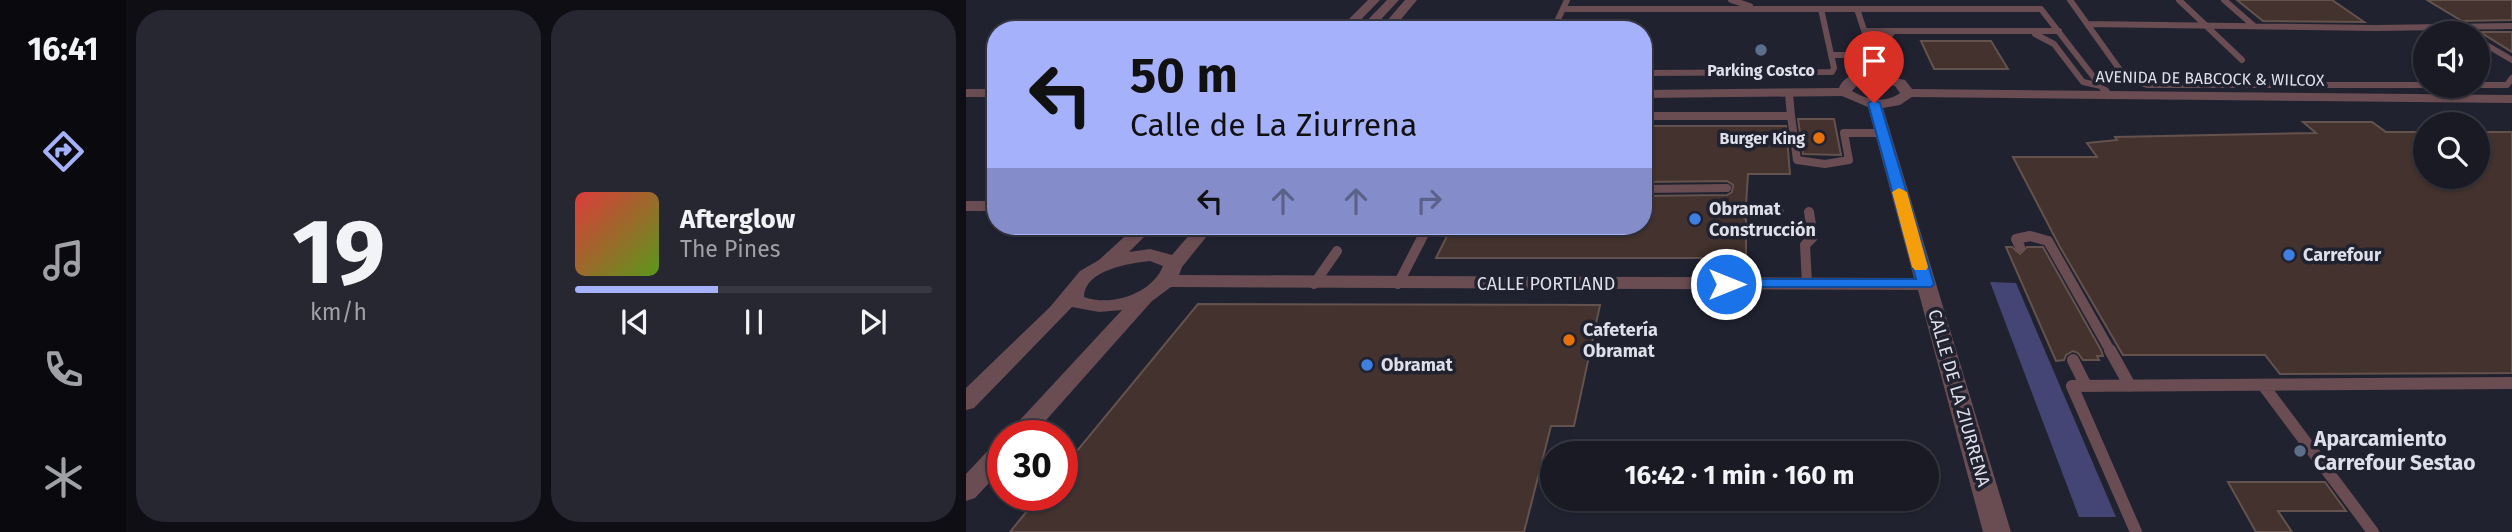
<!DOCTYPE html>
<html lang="es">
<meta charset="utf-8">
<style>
:root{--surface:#191a24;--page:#262731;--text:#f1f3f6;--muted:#9fa1a6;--line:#373841;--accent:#a6b1fc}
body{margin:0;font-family:"Fira Sans",sans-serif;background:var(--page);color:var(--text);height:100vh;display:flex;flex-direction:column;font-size:26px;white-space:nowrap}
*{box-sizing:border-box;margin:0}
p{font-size:23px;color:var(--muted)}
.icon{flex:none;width:38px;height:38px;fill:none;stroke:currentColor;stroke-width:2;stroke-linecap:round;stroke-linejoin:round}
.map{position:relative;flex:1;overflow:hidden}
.panel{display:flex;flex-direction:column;gap:10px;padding:10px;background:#0e0e14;width:840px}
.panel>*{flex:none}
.hud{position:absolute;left:21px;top:21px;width:665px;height:214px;border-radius:28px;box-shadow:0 2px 5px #0004,0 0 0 2px var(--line);background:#a6b1fc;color:#111;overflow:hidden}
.fabs{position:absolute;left:1447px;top:21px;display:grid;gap:14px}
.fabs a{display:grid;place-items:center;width:77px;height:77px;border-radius:50%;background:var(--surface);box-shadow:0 2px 5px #0004,0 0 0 2px var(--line);font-size:35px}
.speed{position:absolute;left:21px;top:420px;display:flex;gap:14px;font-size:35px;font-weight:700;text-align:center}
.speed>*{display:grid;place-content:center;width:91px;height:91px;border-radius:50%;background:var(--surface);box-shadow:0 2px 5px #0004,0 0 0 2px var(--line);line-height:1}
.speed .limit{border:10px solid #d22;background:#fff;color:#111}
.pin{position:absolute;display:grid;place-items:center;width:60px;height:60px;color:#fff;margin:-72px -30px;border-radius:50% 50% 50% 0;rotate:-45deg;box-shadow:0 0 7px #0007}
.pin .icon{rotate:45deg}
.me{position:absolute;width:77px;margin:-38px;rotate:90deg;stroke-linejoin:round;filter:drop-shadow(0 0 5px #0008)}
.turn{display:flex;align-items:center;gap:24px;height:147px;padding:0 28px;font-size:32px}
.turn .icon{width:91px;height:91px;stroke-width:2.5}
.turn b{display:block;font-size:49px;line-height:60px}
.lanes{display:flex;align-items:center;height:66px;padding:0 28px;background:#0003;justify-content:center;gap:35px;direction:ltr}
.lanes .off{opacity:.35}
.panel .widget{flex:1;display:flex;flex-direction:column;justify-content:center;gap:10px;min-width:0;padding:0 24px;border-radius:28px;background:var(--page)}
.panel .dial{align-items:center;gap:0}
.dial b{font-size:91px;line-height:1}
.song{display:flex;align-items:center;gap:21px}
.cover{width:84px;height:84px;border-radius:10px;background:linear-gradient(135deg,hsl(0 70% 55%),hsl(90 70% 35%))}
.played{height:7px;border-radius:4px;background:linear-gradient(90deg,var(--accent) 40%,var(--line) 40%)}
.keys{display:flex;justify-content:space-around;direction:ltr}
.panel .tiles{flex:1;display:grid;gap:10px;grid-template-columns:repeat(2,1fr)}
.trip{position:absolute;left:574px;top:441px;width:399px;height:70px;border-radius:35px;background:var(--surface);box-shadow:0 2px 5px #0004,0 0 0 2px var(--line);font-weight:700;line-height:70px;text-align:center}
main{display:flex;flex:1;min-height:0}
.menu{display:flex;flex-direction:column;width:126px;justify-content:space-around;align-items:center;background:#0a0a0e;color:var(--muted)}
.menu .icon{width:49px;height:49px}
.menu .selected{color:var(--accent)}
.menu b{font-size:32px;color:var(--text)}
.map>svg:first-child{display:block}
.green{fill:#444575}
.building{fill:#43322d;stroke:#64524c;stroke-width:2}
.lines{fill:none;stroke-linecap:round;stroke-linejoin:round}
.lane-far3{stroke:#6a4d53;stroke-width:6}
.lane-far2{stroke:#6a4d53;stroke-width:8}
.lane-far1{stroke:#6a4d53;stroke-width:10}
.lane{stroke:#6a4d53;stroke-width:12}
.street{fill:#6a4d53;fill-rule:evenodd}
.route{fill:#1a73e8;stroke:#114b97;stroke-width:2}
.slow{fill:#f59e0b}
.service-dot{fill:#5c6f8a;stroke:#212230;stroke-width:2.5}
.food-dot{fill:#e8710a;stroke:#212230;stroke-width:2.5}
.shop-dot{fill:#3f7fe0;stroke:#212230;stroke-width:2.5}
.labels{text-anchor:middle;stroke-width:7;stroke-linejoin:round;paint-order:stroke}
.far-poi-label{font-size:16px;font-weight:bold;fill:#dedfe9;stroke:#212230}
.far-street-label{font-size:16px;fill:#dedfe9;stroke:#212230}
.poi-label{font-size:18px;font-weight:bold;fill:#dedfe9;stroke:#212230;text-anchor:start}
.street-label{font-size:18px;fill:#dedfe9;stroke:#212230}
.near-poi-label{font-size:21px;font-weight:bold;fill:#dedfe9;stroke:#212230;text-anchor:start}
</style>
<main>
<nav class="menu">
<b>16:41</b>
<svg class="icon selected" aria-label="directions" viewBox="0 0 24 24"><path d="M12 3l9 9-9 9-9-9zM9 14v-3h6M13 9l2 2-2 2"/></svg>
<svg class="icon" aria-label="music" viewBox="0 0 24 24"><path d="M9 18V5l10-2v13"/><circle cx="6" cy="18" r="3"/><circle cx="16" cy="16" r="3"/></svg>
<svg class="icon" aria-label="phone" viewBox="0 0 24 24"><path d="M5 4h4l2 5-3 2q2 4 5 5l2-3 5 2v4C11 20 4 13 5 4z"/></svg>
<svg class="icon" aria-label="climate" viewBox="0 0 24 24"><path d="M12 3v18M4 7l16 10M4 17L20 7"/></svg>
</nav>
<section class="panel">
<div class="tiles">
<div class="widget dial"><b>19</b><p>km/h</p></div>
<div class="widget">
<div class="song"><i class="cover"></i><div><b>Afterglow</b><p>The Pines</p></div></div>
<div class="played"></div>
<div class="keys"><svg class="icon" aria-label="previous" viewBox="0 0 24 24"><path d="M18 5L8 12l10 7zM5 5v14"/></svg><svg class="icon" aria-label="pause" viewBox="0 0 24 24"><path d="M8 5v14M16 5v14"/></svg><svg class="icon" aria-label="next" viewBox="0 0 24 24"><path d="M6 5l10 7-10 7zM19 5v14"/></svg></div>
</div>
</div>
</section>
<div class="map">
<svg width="1546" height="532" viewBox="0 0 1546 532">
<rect width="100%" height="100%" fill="#212230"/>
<path class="green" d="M1024,282L1050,283L1150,517H1113Z"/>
<path class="building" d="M1271,0H1366L1398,22L1297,21Z
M1461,0H1546V20L1496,21Z
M1514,32H1546V52Z
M955,41H1025L1042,69H968Z
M832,119H868L875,155L837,154Z
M1337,122H1406L1420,132H1460V177H1512V132H1546V373L1314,374L1299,355H1157L1094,247L1047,157H1131L1121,143L1151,140L1149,137L1350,133Z
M677,126H820L824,174H782L780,205L773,211L774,216L780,219V258H470L486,226H677V196L761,195L766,192L767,185L761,181L677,182Z
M1040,247H1046L1054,254L1061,247H1077L1135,350L1137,356H1131L1133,360H1117L1112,353L1107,351L1100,355L1098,360L1090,361Z
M232,304L634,305L608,426H585L558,532H44L74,495H96V469Z
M1262,482H1359L1380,511H1312L1326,532H1290Z"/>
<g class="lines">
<path class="lane-far3" d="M765,0L784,6
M1104,0L1159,77L1181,85H1460
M1213,0L1276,60
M1258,0L1288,26
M597,9H1075L1140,93
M891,9L913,75
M1122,24L1410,28L1546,26
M587,30L601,0
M899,31H1093
M1069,34L1088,44L1117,82L1135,86
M1512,40L1546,60
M865,55H905
M910,69L921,67L912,40L925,34
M677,73L866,72L868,68L855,9
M1512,85H1541L1546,78"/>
<path class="lane-far2" d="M1139,91L1142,95
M677,116H825L823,94
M825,116L831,160L859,164L883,160L878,133H917
M677,189L761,188
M0,206H30"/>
<path class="lane-far1" d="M0,206H30
M780,212H813
M1054,247L1050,239L1064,236L1082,241L1145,352
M348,284L371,251
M432,284L462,226
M841,284L839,245L847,237L843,212"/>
<path class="lane" d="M1144,350L1164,386
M1107,360L1120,386
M1297,385L1407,532
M1170,532L1106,386L1546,383"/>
<path class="street" d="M402,0H414L385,30H372Z
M421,0H433L405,30H392Z
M439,0H451L426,30H413Z
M906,73L939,80L946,89L1546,95V103L946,97L934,105L917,108L1045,532H1017L952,290L205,287L186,301L66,436H39L156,310L133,312L106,307L8,408L0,410V388L84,307L114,271L133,260L170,226H189L163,252L184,249L206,255L231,226H249L216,267L213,275L948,278L902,107L876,96L677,98V90L873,88C878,74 893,74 906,73ZM906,81L929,86L934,93C919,104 901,100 886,91L893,83ZM184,261L197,266C186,294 145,307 118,297C118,270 164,263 184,261Z
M0,89H30V97H0Z
M37,442V468L9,498L0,501V474L28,444Z"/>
</g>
<path class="route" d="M908,100L914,103L968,284L965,287H754L751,284L754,280L760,279H950L902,103Z"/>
<path class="slow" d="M933,188L941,192L962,267L960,270H949L946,267L926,192Z"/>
<g class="service-dot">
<circle cx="795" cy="50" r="7"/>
<circle cx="1334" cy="451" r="7"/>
</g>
<g class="food-dot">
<circle cx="853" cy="138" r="7"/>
<circle cx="603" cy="340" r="7"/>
</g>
<g class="shop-dot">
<circle cx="729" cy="219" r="7"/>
<circle cx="1323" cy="255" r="7"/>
<circle cx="401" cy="365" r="7"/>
</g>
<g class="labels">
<g class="far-poi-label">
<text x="795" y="76">Parking Costco</text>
<text x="839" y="144" text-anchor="end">Burger King</text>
</g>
<g class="far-street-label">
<text transform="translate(1244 78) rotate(1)" y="6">AVENIDA DE BABCOCK &amp; WILCOX</text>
</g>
<g class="poi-label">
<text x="743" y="215">Obramat<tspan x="743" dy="21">Construcción</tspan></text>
<text x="1337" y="261">Carrefour</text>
<text x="617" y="336">Cafetería<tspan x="617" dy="21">Obramat</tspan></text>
<text x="415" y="371">Obramat</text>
</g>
<g class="street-label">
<text x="580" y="290">CALLE PORTLAND</text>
<text transform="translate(993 398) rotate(74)" y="6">CALLE DE LA ZIURRENA</text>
</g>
<g class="near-poi-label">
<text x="1348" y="446">Aparcamiento<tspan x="1348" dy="24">Carrefour Sestao</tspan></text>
</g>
</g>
</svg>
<div class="fabs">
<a><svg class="icon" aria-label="sound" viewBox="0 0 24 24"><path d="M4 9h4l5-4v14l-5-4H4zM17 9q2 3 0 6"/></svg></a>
<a><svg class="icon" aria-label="search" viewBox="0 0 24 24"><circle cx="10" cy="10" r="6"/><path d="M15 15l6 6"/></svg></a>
</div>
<div class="speed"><div class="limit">30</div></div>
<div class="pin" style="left:908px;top:103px;background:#d93025"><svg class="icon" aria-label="arrive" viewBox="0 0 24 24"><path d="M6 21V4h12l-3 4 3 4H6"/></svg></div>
<svg class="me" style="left:760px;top:284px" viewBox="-20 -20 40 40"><circle r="17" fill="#1a73e8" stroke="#fff" stroke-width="3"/><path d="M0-11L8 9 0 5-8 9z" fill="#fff"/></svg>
<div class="trip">16:42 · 1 min · 160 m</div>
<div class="hud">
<div class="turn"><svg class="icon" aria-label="left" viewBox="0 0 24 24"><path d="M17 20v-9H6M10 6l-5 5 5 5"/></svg><div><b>50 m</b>Calle de La Ziurrena</div></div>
<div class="lanes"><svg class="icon" aria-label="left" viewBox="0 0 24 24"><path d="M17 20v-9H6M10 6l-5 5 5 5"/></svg><svg class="icon off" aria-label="ahead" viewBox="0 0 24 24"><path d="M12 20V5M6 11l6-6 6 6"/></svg><svg class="icon off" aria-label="ahead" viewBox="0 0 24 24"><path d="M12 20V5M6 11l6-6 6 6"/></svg><svg class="icon off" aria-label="right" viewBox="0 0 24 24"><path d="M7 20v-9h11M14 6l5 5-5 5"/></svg></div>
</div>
</div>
</main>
